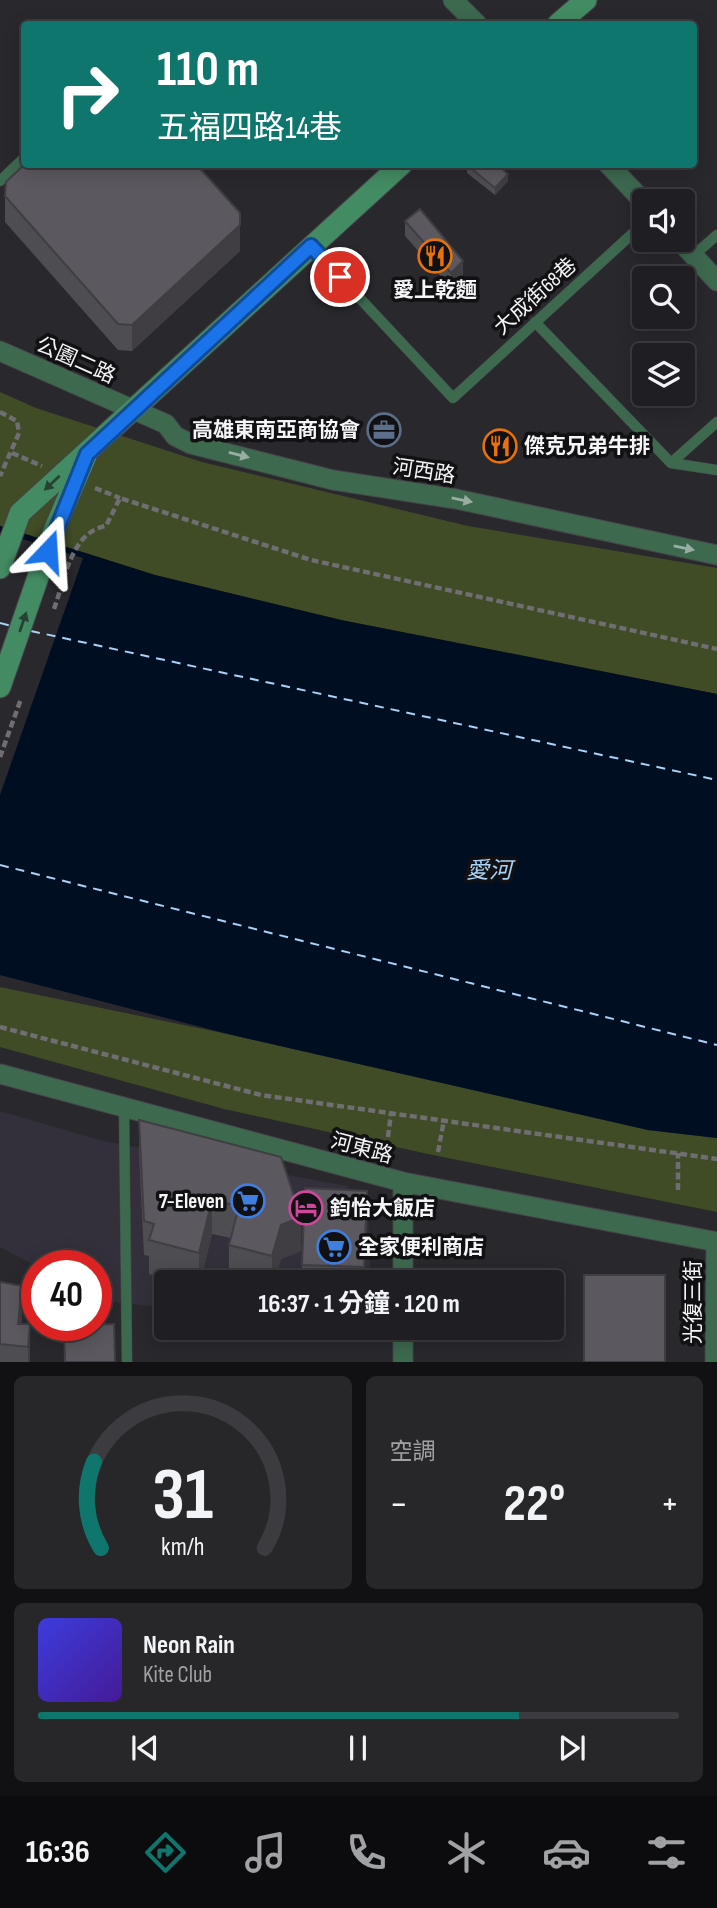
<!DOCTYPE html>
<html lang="zh-TW">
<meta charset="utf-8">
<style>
:root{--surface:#1f1e22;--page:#27272a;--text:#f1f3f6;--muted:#a1a2a5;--line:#3c3c40;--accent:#0f766e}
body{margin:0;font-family:"Sofia Sans Condensed","Noto Sans TC",sans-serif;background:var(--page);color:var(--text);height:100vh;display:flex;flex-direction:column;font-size:26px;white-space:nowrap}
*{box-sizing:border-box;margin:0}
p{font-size:23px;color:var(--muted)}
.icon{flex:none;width:38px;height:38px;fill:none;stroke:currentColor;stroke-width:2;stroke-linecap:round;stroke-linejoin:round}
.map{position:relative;height:1362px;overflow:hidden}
.details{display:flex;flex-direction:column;gap:14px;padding:14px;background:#111013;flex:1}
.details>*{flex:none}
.top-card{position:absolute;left:21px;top:21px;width:676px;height:147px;border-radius:7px;box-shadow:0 4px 18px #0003,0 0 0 2px var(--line);background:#0f766e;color:#fff;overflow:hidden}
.buttons{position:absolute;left:632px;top:189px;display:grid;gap:14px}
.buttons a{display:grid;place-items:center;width:63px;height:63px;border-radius:7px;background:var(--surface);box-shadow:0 4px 18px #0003,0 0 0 2px var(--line);font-size:35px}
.speed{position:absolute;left:21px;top:1250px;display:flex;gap:14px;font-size:35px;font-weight:700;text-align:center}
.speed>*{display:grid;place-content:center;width:91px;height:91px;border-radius:50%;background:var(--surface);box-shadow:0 4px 18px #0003,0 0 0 2px var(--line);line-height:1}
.speed .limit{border:10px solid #d22;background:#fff;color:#111}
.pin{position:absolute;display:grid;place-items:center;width:60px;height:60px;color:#fff;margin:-30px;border:4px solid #fff;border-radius:50%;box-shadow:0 2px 7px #0007}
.me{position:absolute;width:77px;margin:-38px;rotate:20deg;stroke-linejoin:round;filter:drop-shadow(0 0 5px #0008)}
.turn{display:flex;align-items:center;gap:24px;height:147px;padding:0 21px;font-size:32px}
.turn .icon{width:91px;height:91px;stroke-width:2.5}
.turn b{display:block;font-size:49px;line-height:60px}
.big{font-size:52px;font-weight:700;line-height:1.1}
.details .widget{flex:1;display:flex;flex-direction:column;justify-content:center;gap:10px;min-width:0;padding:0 24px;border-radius:10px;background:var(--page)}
.details .dial{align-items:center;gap:0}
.dial svg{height:182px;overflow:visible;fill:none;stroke:var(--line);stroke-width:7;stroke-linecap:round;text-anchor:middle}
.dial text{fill:var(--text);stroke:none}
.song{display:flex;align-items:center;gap:21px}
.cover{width:84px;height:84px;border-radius:10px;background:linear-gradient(135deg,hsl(240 70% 55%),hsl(260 70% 35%))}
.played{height:7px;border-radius:4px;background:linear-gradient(90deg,var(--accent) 75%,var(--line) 75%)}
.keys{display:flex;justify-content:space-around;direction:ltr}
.heat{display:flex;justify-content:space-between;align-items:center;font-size:38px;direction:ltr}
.details .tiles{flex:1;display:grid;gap:14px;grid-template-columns:1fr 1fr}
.widget:last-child{grid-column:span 2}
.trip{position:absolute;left:154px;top:1270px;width:410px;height:70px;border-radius:7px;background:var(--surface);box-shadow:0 4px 18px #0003,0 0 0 2px var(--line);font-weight:700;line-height:70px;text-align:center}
.tab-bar{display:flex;height:112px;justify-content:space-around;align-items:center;background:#0c0c0e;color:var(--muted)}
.tab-bar .icon{width:49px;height:49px}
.tab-bar .active{color:var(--accent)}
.tab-bar b{font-size:32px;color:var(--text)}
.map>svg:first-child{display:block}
.built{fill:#33303b}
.green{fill:#3f4c25}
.water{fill:#000e21}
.pier{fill:#29282d}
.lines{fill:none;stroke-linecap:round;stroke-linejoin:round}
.ferry{stroke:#a8d2f7;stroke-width:2;stroke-dasharray:9 7;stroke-linecap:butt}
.lane-casing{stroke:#464549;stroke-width:11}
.street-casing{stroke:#464549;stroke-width:21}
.secondary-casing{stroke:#464549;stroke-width:23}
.path{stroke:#6f6e72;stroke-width:4.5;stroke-dasharray:7 3.5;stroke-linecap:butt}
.lane{stroke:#3d694f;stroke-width:10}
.street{stroke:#3d694f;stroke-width:19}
.secondary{stroke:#438c63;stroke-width:21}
.wall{fill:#4e4d52}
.shaded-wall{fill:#403e42}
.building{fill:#5b595f;stroke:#403e42;stroke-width:2}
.oneway{fill:#99aea3}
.oneway2{fill:#254233}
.route-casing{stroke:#114b97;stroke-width:18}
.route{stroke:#1a73e8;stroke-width:12}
.labels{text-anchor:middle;stroke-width:7;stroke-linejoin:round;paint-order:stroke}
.poi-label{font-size:21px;font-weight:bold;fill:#f5f4f7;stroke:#111113;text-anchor:start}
.street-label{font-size:21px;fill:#f5f4f7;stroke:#111113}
.water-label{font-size:23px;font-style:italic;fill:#a8d2f7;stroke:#111113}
</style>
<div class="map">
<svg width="717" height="1362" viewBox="0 0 717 1362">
<rect width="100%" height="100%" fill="#29282d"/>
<path class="built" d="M0,1111L99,1140L347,1186L368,1212L371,1283H166V1308L98,1300L96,1265L37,1267L0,1247Z"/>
<path class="green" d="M0,392L36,408L202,462L468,526L717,568V694L341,620L155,575L0,526Z
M0,987L232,1035L648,1130L717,1138V1212L428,1154L224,1109L0,1047Z"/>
<path class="water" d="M0,526L155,575L341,620L717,694V1138L648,1130L232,1035L0,975Z"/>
<path class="pier" d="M0,532L83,558L0,795Z"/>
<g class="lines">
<path class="ferry" d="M0,623L12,626
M31,631L717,780
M0,865L717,1045"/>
<defs>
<path id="lane" d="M0,181L24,158
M311,246L453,398L644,223
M694,255L717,235
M535,322L671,463L717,470
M671,463L717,422
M124,1109L127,1362"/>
<path id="street" d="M453,0L477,24
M608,164L644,202
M679,240L717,281
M0,351L166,424L175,436L191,444L333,480L456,499L717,555
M0,1074L403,1182L717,1242
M403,1182V1283
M403,1328V1362
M715,1362L716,1242"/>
<path id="secondary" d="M558,24L586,0
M0,568L20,513L402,164
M0,687L55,528L86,456"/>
</defs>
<use href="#lane" class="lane-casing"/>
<use href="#street" class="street-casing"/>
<use href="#secondary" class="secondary-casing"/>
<path class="path" d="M0,412L17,421L19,433L0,476
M12,453L42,466
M95,488L120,498
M54,609C65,579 71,532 106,526L120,498L311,560L717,649
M0,757L21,699
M0,1027L261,1095L717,1159
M388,1137L391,1113
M438,1152L444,1120
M678,1190V1153"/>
<use href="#lane" class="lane"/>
<use href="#street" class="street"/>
<use href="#secondary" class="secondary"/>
</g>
<path class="wall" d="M467,165L508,181L495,195L467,173Z
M5,196L240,251L132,351L118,350L5,222Z
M405,221L463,276L451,288L405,236Z
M139,1120L301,1251L281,1259L274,1283H244L229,1279V1245L231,1238L212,1234L200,1283H182L149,1274V1256L144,1255L139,1154Z
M367,1211L364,1283H302V1265Z
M0,1282L22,1320L21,1324H30V1362H0Z"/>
<path class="shaded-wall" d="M508,174V181L495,195V188Z
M240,225V251L132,351V325Z
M463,261V276L451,288V273Z
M367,1191V1211L364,1283V1267Z
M212,1200V1234L200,1283H199V1253Z
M301,1217V1251L281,1259L274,1283H272V1256L281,1225Z
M22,1286V1320L19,1346L18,1324Z
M30,1324V1362H28V1347Z"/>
<path class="building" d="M25,164H196L240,213V225L132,325L118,324L5,196L6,182Z
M467,164H496L508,174L495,188L467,165Z
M420,209L463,261L451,273L405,221Z
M139,1120L281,1157L301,1217L281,1225L272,1256L229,1245L239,1206L212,1200L199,1253L149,1240L154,1224L144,1221Z
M305,1188L367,1191L364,1267L302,1265Z
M584,1275H665V1362H584Z
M0,1282L22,1286L18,1324H30L28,1347L0,1344Z
M114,1324L115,1362H65L64,1325Z"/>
<defs><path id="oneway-solid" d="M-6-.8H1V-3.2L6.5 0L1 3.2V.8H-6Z" transform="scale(1.75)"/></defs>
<g class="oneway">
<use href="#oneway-solid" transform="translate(239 455) rotate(14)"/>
<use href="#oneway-solid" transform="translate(462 500) rotate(11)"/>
<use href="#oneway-solid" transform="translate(684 548) rotate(12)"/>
</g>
<g class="oneway2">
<use href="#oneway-solid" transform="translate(52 483) rotate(137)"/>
<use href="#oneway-solid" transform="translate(23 622) rotate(-71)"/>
</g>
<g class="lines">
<defs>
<path id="route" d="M48,551L87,454L311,246L340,277"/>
</defs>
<use href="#route" class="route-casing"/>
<use href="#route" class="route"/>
</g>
<defs>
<symbol id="restaurant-ring" viewBox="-11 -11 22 22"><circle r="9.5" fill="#111113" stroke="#e8710a" stroke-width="1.5"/><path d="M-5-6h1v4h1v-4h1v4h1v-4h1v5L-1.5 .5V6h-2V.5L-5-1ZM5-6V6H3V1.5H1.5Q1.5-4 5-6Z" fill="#e8710a"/></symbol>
<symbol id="office-ring" viewBox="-11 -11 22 22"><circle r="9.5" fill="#111113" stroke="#5c6f8a" stroke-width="1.5"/><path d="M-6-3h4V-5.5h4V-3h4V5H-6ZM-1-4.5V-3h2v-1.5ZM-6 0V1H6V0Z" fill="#5c6f8a"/></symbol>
<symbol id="supermarket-ring" viewBox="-11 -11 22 22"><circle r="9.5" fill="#111113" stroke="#3f7fe0" stroke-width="1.5"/><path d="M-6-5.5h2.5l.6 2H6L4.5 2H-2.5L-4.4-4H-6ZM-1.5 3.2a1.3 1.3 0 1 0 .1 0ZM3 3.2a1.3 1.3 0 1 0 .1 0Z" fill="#3f7fe0"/></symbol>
<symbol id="hotel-ring" viewBox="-11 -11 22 22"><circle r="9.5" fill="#111113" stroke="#d1479c" stroke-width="1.5"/><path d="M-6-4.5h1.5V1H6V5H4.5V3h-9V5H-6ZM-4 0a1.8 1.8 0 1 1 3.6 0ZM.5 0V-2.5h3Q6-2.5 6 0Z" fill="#d1479c"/></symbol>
</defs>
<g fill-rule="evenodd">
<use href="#restaurant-ring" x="416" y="237" width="38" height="38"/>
<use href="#office-ring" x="365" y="411" width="38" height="38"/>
<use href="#restaurant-ring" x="481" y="427" width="38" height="38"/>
<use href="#supermarket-ring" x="229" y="1182" width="38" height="38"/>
<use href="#hotel-ring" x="287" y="1189" width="38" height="38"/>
<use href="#supermarket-ring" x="315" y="1228" width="38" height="38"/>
</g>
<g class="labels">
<g class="poi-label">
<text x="435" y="297" text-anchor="middle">愛上乾麵</text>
<text x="360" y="437" text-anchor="end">高雄東南亞商協會</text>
<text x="524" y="453">傑克兄弟牛排</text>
<text x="224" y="1208" text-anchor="end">7-Eleven</text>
<text x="330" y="1215">鈞怡大飯店</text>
<text x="358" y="1254">全家便利商店</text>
</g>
<g class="street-label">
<text transform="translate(535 296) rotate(-42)" y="7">大成街68巷</text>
<text transform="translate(76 360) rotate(24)" y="7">公園二路</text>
<text transform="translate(424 471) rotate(9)" y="7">河西路</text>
<text transform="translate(362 1148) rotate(15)" y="7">河東路</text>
<text transform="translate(693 1302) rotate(-90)" y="7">光復三街</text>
</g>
<g class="water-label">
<text x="489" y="878">愛河</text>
</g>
</g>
</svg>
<div class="buttons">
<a><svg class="icon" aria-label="sound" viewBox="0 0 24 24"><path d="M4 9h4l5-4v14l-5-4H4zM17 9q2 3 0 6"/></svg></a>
<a><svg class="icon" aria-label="search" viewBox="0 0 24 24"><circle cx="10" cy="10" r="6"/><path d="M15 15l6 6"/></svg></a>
<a><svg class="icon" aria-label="layers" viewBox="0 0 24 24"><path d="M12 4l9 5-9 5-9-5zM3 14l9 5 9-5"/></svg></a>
</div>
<div class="speed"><div class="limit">40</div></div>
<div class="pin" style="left:340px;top:277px;background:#d93025"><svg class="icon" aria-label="arrive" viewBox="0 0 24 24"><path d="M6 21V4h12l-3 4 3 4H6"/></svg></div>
<svg class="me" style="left:48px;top:551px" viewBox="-20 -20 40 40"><path d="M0-17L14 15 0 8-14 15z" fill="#1a73e8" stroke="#fff" stroke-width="4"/></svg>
<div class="trip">16:37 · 1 分鐘 · 120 m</div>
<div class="top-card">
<div class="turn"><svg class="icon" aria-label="right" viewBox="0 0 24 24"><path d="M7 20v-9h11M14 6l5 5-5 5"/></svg><div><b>110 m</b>五福四路14巷</div></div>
</div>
</div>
<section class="details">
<div class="tiles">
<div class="widget dial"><svg viewBox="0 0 100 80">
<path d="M14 69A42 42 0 1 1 86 69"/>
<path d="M14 69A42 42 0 0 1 11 31" stroke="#0f766e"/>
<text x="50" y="56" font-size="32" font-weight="700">31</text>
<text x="50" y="72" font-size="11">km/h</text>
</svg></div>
<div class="widget"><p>空調</p>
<div class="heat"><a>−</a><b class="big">22°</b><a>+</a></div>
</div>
<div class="widget">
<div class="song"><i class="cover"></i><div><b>Neon Rain</b><p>Kite Club</p></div></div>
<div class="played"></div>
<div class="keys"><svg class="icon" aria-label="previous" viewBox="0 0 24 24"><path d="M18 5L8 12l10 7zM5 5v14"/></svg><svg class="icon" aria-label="pause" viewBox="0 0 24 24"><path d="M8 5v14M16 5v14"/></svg><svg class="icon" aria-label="next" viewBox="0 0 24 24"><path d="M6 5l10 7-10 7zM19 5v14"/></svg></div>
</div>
</div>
</section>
<nav class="tab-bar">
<b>16:36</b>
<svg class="icon active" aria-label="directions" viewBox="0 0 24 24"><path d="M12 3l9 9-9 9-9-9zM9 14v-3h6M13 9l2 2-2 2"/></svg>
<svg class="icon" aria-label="music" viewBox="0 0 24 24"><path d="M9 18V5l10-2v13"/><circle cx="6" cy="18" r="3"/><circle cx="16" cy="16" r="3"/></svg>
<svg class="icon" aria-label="phone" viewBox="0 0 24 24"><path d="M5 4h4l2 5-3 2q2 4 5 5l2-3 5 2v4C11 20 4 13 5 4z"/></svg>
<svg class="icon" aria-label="climate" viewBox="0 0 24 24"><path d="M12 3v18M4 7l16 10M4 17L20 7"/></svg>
<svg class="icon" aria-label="car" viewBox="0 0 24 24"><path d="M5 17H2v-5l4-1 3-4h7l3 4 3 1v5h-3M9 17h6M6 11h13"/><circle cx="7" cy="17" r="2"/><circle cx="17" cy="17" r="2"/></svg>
<svg class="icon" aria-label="filters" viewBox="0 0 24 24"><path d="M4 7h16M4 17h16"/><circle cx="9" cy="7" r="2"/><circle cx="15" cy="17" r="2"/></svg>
</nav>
